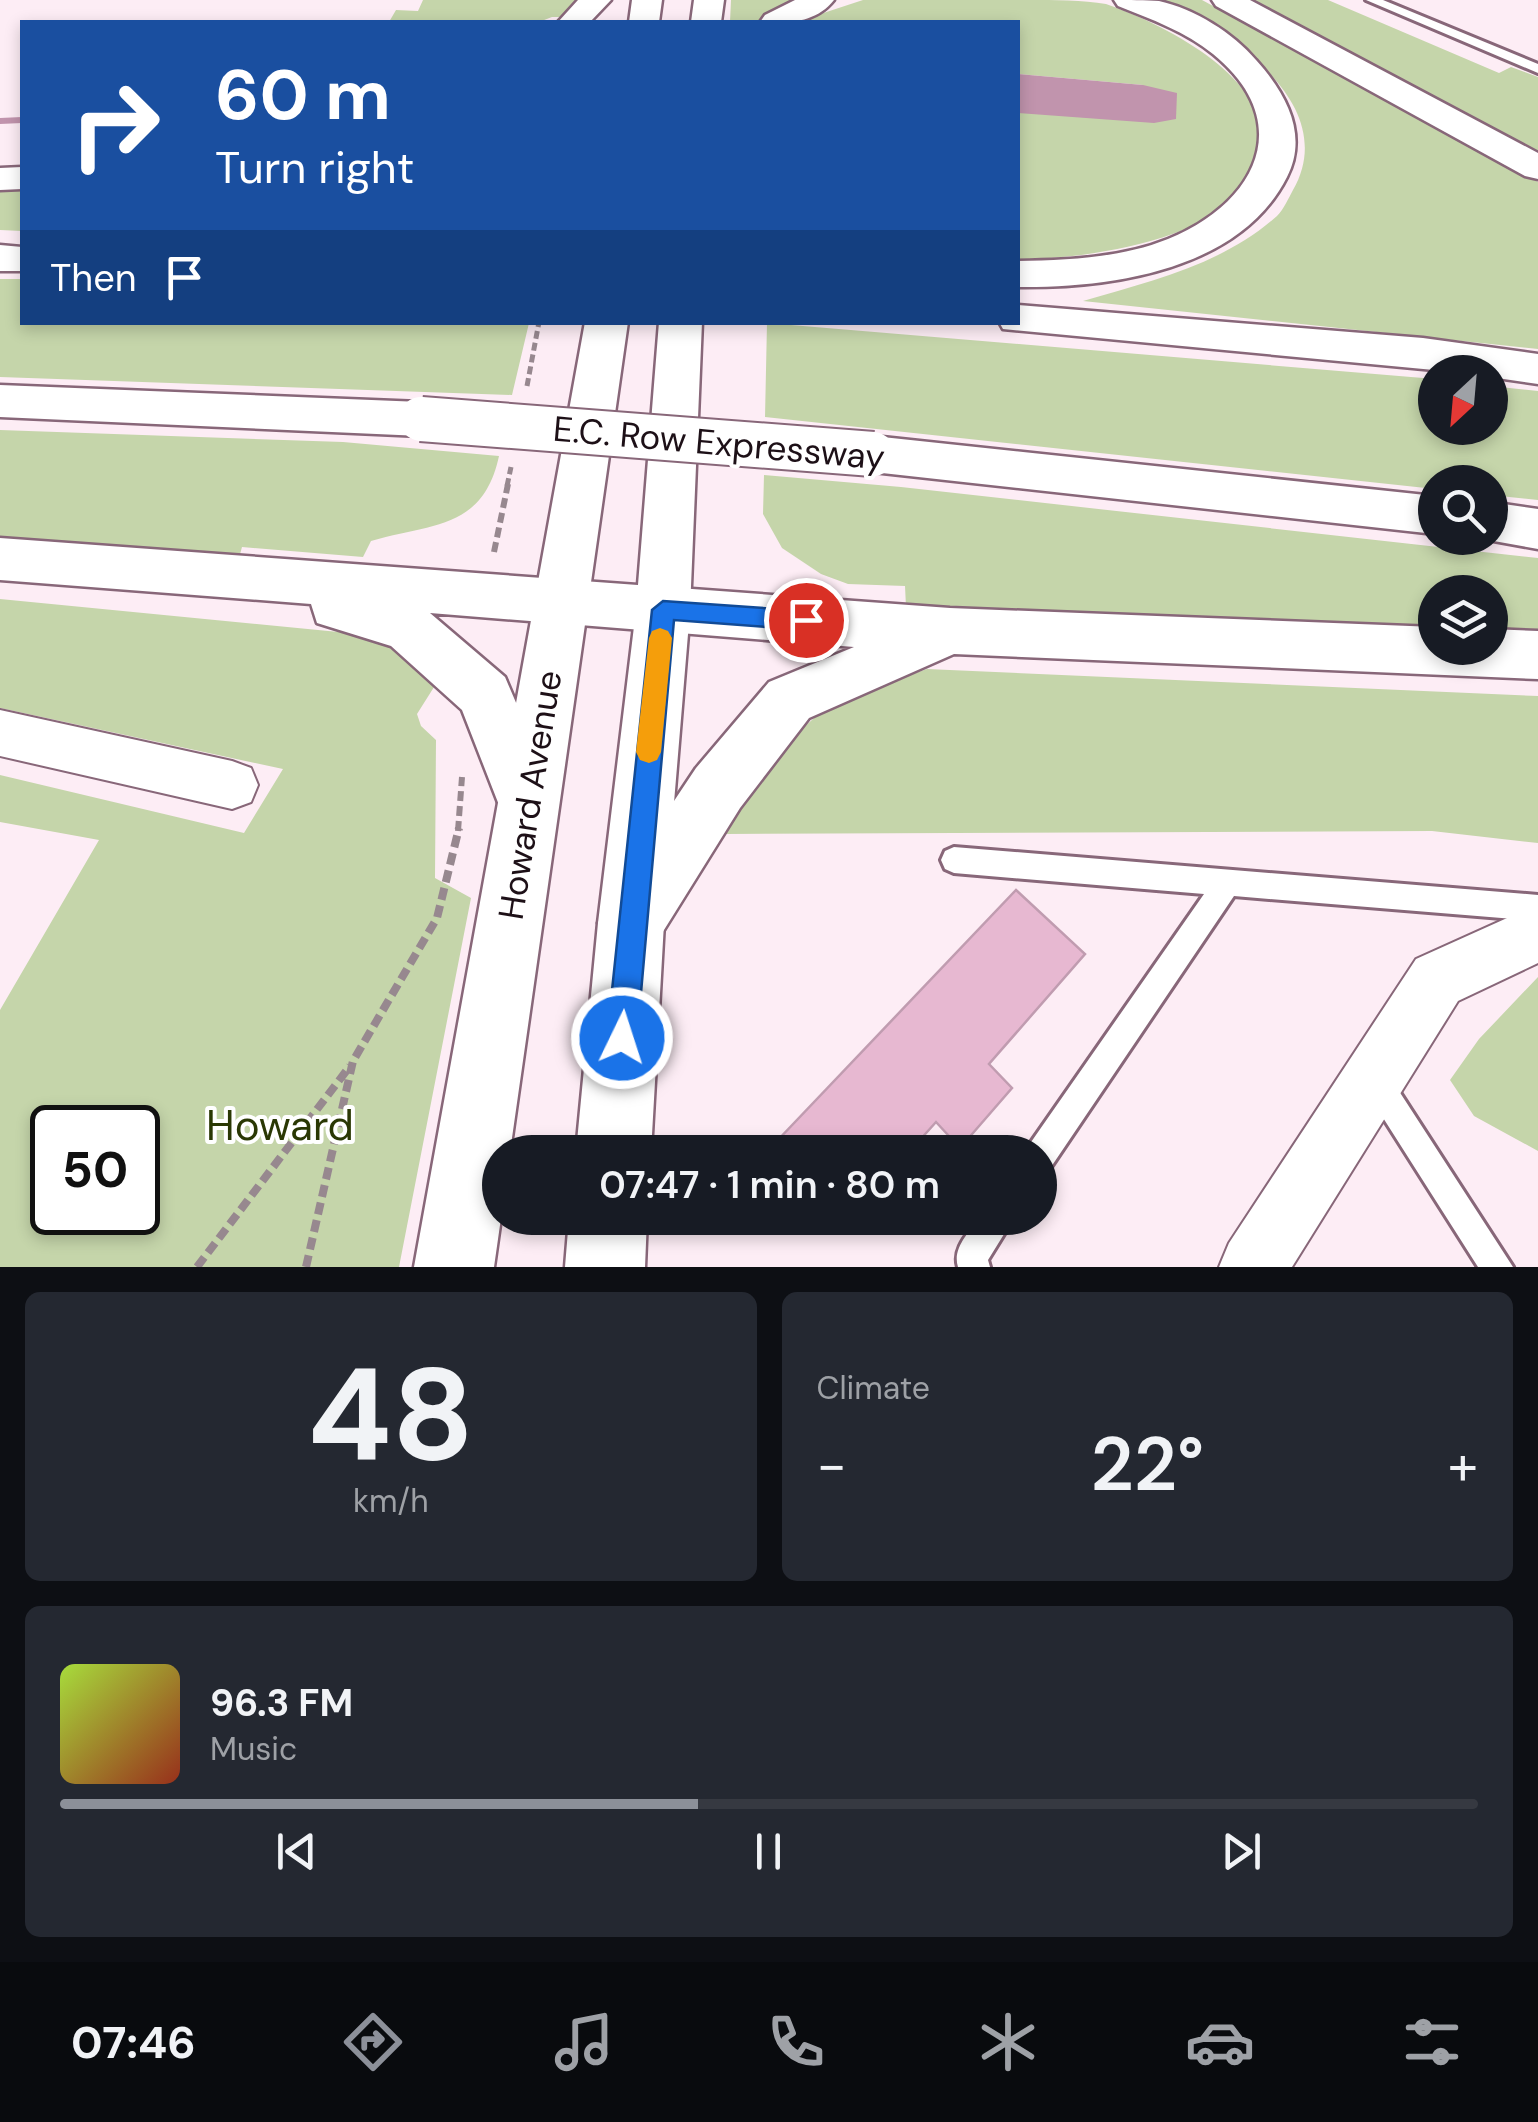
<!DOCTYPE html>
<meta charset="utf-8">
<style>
:root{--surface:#171b24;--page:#242831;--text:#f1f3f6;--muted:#9ea1a6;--line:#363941;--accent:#8c9099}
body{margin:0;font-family:"DM Sans",sans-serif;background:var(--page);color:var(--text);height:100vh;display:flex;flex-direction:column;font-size:38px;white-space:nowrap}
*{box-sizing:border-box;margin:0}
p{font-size:32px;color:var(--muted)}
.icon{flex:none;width:55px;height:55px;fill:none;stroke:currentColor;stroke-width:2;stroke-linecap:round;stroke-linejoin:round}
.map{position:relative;height:1267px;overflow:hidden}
.sheet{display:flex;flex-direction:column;gap:25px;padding:25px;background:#0d0f14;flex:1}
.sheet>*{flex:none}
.banner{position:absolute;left:20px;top:20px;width:1000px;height:305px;border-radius:0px;box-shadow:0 5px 15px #0003;background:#1a4fa0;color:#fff;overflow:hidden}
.needle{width:65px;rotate:206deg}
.tools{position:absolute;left:1418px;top:355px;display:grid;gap:20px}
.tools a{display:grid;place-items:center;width:90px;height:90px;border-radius:50%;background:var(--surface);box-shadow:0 5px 15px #0003;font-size:50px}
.speed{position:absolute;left:30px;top:1105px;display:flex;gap:20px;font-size:50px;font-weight:700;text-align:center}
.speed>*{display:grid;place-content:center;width:130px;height:130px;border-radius:50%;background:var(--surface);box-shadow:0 5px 15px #0003;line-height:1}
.speed .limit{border:5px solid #111;border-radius:15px;background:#fff;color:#111}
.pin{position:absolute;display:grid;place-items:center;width:85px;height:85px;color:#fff;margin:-42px;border:5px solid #fff;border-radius:50%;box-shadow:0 2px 10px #0007}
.me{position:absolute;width:110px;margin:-55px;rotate:4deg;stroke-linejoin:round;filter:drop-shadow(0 0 8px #0008)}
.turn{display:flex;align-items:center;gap:35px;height:210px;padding:0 30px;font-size:45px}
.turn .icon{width:130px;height:130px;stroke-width:2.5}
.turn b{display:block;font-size:70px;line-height:85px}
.then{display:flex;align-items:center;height:95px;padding:0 30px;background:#0003;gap:20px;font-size:38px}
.big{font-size:75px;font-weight:600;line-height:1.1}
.sheet .card{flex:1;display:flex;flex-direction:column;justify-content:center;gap:15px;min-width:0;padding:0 35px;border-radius:15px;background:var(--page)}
.sheet .dial{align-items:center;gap:0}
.dial b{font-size:130px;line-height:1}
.song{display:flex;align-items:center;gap:30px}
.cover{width:120px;height:120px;border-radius:15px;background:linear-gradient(135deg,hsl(80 70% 55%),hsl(10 70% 35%))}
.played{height:10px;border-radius:5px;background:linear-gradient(90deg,var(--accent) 45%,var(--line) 45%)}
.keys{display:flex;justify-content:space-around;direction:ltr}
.heat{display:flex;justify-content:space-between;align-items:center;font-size:55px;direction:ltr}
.sheet .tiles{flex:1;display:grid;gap:25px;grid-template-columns:1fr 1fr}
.card:last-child{grid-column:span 2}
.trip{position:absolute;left:482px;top:1135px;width:575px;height:100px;border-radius:50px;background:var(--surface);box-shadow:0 5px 15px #0003;font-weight:600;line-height:100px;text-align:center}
.menu{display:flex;height:160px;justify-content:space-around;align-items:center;background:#090b0e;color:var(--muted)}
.menu .icon{width:70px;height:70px}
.menu .current{color:var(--accent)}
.menu b{font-size:45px;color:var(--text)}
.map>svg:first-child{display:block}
.green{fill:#c5d5aa;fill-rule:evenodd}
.water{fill:#c194ad}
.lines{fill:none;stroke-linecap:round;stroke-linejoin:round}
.stream{fill:#c194ad;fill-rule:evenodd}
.building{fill:#e7b8d1;stroke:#c09cb0;stroke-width:2.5}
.service-casing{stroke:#886779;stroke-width:6}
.minor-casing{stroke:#886779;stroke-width:4}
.secondary-casing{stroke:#886779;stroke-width:5}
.motorway-casing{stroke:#886779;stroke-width:5}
.path-far2{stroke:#97888f;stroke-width:5;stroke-dasharray:8 4;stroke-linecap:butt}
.path-far1{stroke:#97888f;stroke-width:6;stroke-dasharray:10 5;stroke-linecap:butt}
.path{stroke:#97888f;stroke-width:8;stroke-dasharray:12 6;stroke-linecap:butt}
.service{fill:#fff;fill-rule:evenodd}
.minor{fill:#fff;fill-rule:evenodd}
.secondary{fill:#fff;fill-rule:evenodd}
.motorway{fill:#fff;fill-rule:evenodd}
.motorway-bridge-casing{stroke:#886779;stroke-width:48;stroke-linecap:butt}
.motorway-bridge{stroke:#fff;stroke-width:44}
.route{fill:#1a73e8;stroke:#114b97;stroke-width:2.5}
.slow{fill:#f59e0b}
.labels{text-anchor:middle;stroke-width:8;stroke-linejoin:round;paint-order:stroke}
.street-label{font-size:35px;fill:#1d1017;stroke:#fff}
.near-park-label{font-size:42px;fill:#2a3804;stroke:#fff}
</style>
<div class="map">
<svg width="1538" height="1267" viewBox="0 0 1538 1267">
<rect width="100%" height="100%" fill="#fdedf5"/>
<path class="green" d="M423,0H589L571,17H552L539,22H389L396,10L418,11Z
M731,0H809L765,22H730Z
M863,0C919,0 974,0 1030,0C1054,0 1083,0 1106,4C1181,30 1325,107 1233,200C1190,243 1076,260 1018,259V113L1041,112L1143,85L1018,74V22H796Z
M1146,0H1202L1538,182V349L1083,301C1151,281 1222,265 1277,216C1284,209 1288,199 1293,190C1344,101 1218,21 1146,0Z
M1253,0H1328L1499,73L1511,67L1538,77V152Z
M22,187V231L0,230V188Z
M0,279H22V322L529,323L512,395L0,377Z
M767,323L1435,379V428H1490V386L1538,391V500L1490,495V482H1435V489L765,417Z
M0,430L343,442L499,456C483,530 432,523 371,541L363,557L242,547L239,558L0,538Z
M764,475L901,487L1538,558V635L1490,632V592H1435V629L906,607L905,586L848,584L821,574L782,548L763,514Z
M0,599L359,634L401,649L441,676L417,714L421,726L436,740L435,878L471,898L399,1267H0V1010L99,840L0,822V775L244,833L283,769L0,708ZM52,1128H138V1212H52Z
M927,669L1538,696V843L1432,831L725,834L776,752L831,703Z
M1538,977V1151L1474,1116L1450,1080L1479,1039Z"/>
<path class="water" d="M1018,74L1143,85L1177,93L1176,119L1154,123L1018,113Z"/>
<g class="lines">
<path class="stream" d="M22,117V123L0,124V118Z"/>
</g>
<path class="building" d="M1016,890L1085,954L989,1064L1012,1088L960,1148L936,1122L909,1152H784L776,1142Z"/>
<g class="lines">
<defs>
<path id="service" d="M1366,0H1383L1538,64V73Z
M954,847L1538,895V921L1234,896L1051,1167L1040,1171V1152H1026L1029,1145L1204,894L954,873L945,869L941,860L945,851Z
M1376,1066L1386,1071L1513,1267H1478L1366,1091L1361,1081L1366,1071Z
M979,1218H1014L988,1260L990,1267H958C952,1248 969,1233 979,1218Z"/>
<path id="minor" d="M0,710L232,761L251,768L258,785L251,802L232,809L0,756Z
M1538,904V963L1458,1001L1292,1267H1219L1229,1243L1416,959Z"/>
<path id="secondary" d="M632,0H662L659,22H629Z
M694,0H724L721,22H691Z
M585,322H628L510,1152H500L501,1218L494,1267H414Z
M659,322H702L690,610L664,923L651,1152H576L598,923L636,610Z
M569,1218H647L645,1267H565Z"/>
<path id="motorway" d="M578,0H611L590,22H558Z
M795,0H834C816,23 787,24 760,22L765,15Z
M1114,0C1128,0 1146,0 1159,1C1195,9 1233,33 1256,60C1285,92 1309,134 1287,177C1240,270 1112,288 1018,287V261C1068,260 1121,258 1168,239C1255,204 1298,123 1213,54C1186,32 1151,19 1118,6Z
M1212,0H1250L1538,153V179L1525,176L1216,6Z
M22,167V189L0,190V168Z
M0,245L22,247V271H0Z
M1018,305L1423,338L1538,354V384L1490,377V372H1455L1003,329L999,322H1018Z
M0,385L421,402L438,407L444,419L438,431L421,436L0,417Z
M873,436L1435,496V534L873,472L856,466L849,454L856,442Z
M1490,502L1538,509V549L1477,538H1490Z
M0,538L950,608L1435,627V648H1490V629L1538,631V679L954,654L809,718L740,808L654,946L631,956L608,946L598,923L608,900L696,768L769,682L854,647L430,613L505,677L559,803L550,823L528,832L506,823L462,710L391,646L317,623L311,604L0,580Z"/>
</defs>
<use href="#service" class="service-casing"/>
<use href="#minor" class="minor-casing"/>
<use href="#secondary" class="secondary-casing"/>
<use href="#motorway" class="motorway-casing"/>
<path class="path-far2" d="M527,386L539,322
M507,486L511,467"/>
<path class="path-far1" d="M494,552L508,484
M458,831L462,777"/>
<path class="path" d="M197,1267L350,1066
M306,1267L353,1061L437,918L459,828"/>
<use href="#service" class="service"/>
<use href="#minor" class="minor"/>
<use href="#secondary" class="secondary"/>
<use href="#motorway" class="motorway"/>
<defs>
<path id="motorway-bridge" d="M421,419L873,454"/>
</defs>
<use href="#motorway-bridge" class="motorway-bridge-casing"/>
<use href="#motorway-bridge" class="motorway-bridge"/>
</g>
<path class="route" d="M663,601L806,611L818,620L806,630L674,620L637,1038L632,1048L622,1052L612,1048L607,1038L652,610Z"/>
<path class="slow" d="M660,628L668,631L672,638L661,752L657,760L649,763L640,760L636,752L649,638L652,631Z"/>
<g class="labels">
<g class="street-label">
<text transform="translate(719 443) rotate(5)" y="12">E.C. Row Expressway</text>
<text transform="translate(530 795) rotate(-81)" y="12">Howard Avenue</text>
</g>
<g class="near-park-label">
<text x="280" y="1140">Howard</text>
</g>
</g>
</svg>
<div class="tools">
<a><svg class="needle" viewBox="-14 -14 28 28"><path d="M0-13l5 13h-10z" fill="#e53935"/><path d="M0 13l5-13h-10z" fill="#9ea1a6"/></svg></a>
<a><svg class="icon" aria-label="search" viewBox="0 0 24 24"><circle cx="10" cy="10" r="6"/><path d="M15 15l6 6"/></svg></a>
<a><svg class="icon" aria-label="layers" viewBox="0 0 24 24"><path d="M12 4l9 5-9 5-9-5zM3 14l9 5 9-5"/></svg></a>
</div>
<div class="speed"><div class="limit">50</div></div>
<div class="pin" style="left:806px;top:620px;background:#d93025"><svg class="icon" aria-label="arrive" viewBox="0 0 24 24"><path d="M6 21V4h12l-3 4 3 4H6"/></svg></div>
<svg class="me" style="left:622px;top:1038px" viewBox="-20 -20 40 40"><circle r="17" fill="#1a73e8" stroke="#fff" stroke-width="3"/><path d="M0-11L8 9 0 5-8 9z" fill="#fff"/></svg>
<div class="trip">07:47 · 1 min · 80 m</div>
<div class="banner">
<div class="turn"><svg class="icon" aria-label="right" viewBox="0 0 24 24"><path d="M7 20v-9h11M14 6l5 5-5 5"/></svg><div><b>60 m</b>Turn right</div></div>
<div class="then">Then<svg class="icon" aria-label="arrive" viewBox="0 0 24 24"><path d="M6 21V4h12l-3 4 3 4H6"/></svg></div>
</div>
</div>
<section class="sheet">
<div class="tiles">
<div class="card dial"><b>48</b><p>km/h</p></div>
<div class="card"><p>Climate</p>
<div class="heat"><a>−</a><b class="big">22°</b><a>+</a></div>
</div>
<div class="card">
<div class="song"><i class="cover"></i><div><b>96.3 FM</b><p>Music</p></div></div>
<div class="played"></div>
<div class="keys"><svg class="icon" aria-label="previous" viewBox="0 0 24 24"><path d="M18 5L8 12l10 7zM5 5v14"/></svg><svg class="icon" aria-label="pause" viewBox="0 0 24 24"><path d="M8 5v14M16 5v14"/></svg><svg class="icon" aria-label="next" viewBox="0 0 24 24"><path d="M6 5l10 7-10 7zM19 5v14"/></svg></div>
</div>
</div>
</section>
<nav class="menu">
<b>07:46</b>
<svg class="icon current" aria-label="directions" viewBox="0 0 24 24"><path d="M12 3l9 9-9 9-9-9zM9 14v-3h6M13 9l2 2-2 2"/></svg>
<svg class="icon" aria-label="music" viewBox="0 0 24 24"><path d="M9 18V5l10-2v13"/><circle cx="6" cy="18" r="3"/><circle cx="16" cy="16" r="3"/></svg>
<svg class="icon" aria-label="phone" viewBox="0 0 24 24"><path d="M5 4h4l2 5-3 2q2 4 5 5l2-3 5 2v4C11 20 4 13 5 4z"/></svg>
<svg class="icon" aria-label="climate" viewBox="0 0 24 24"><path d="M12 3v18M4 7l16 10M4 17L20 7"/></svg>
<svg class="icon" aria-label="car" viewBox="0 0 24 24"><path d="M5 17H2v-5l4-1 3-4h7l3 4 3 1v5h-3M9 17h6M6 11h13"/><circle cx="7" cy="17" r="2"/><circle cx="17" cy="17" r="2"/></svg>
<svg class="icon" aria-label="filters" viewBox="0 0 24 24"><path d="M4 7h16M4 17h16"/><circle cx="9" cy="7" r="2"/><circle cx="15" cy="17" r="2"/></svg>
</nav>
